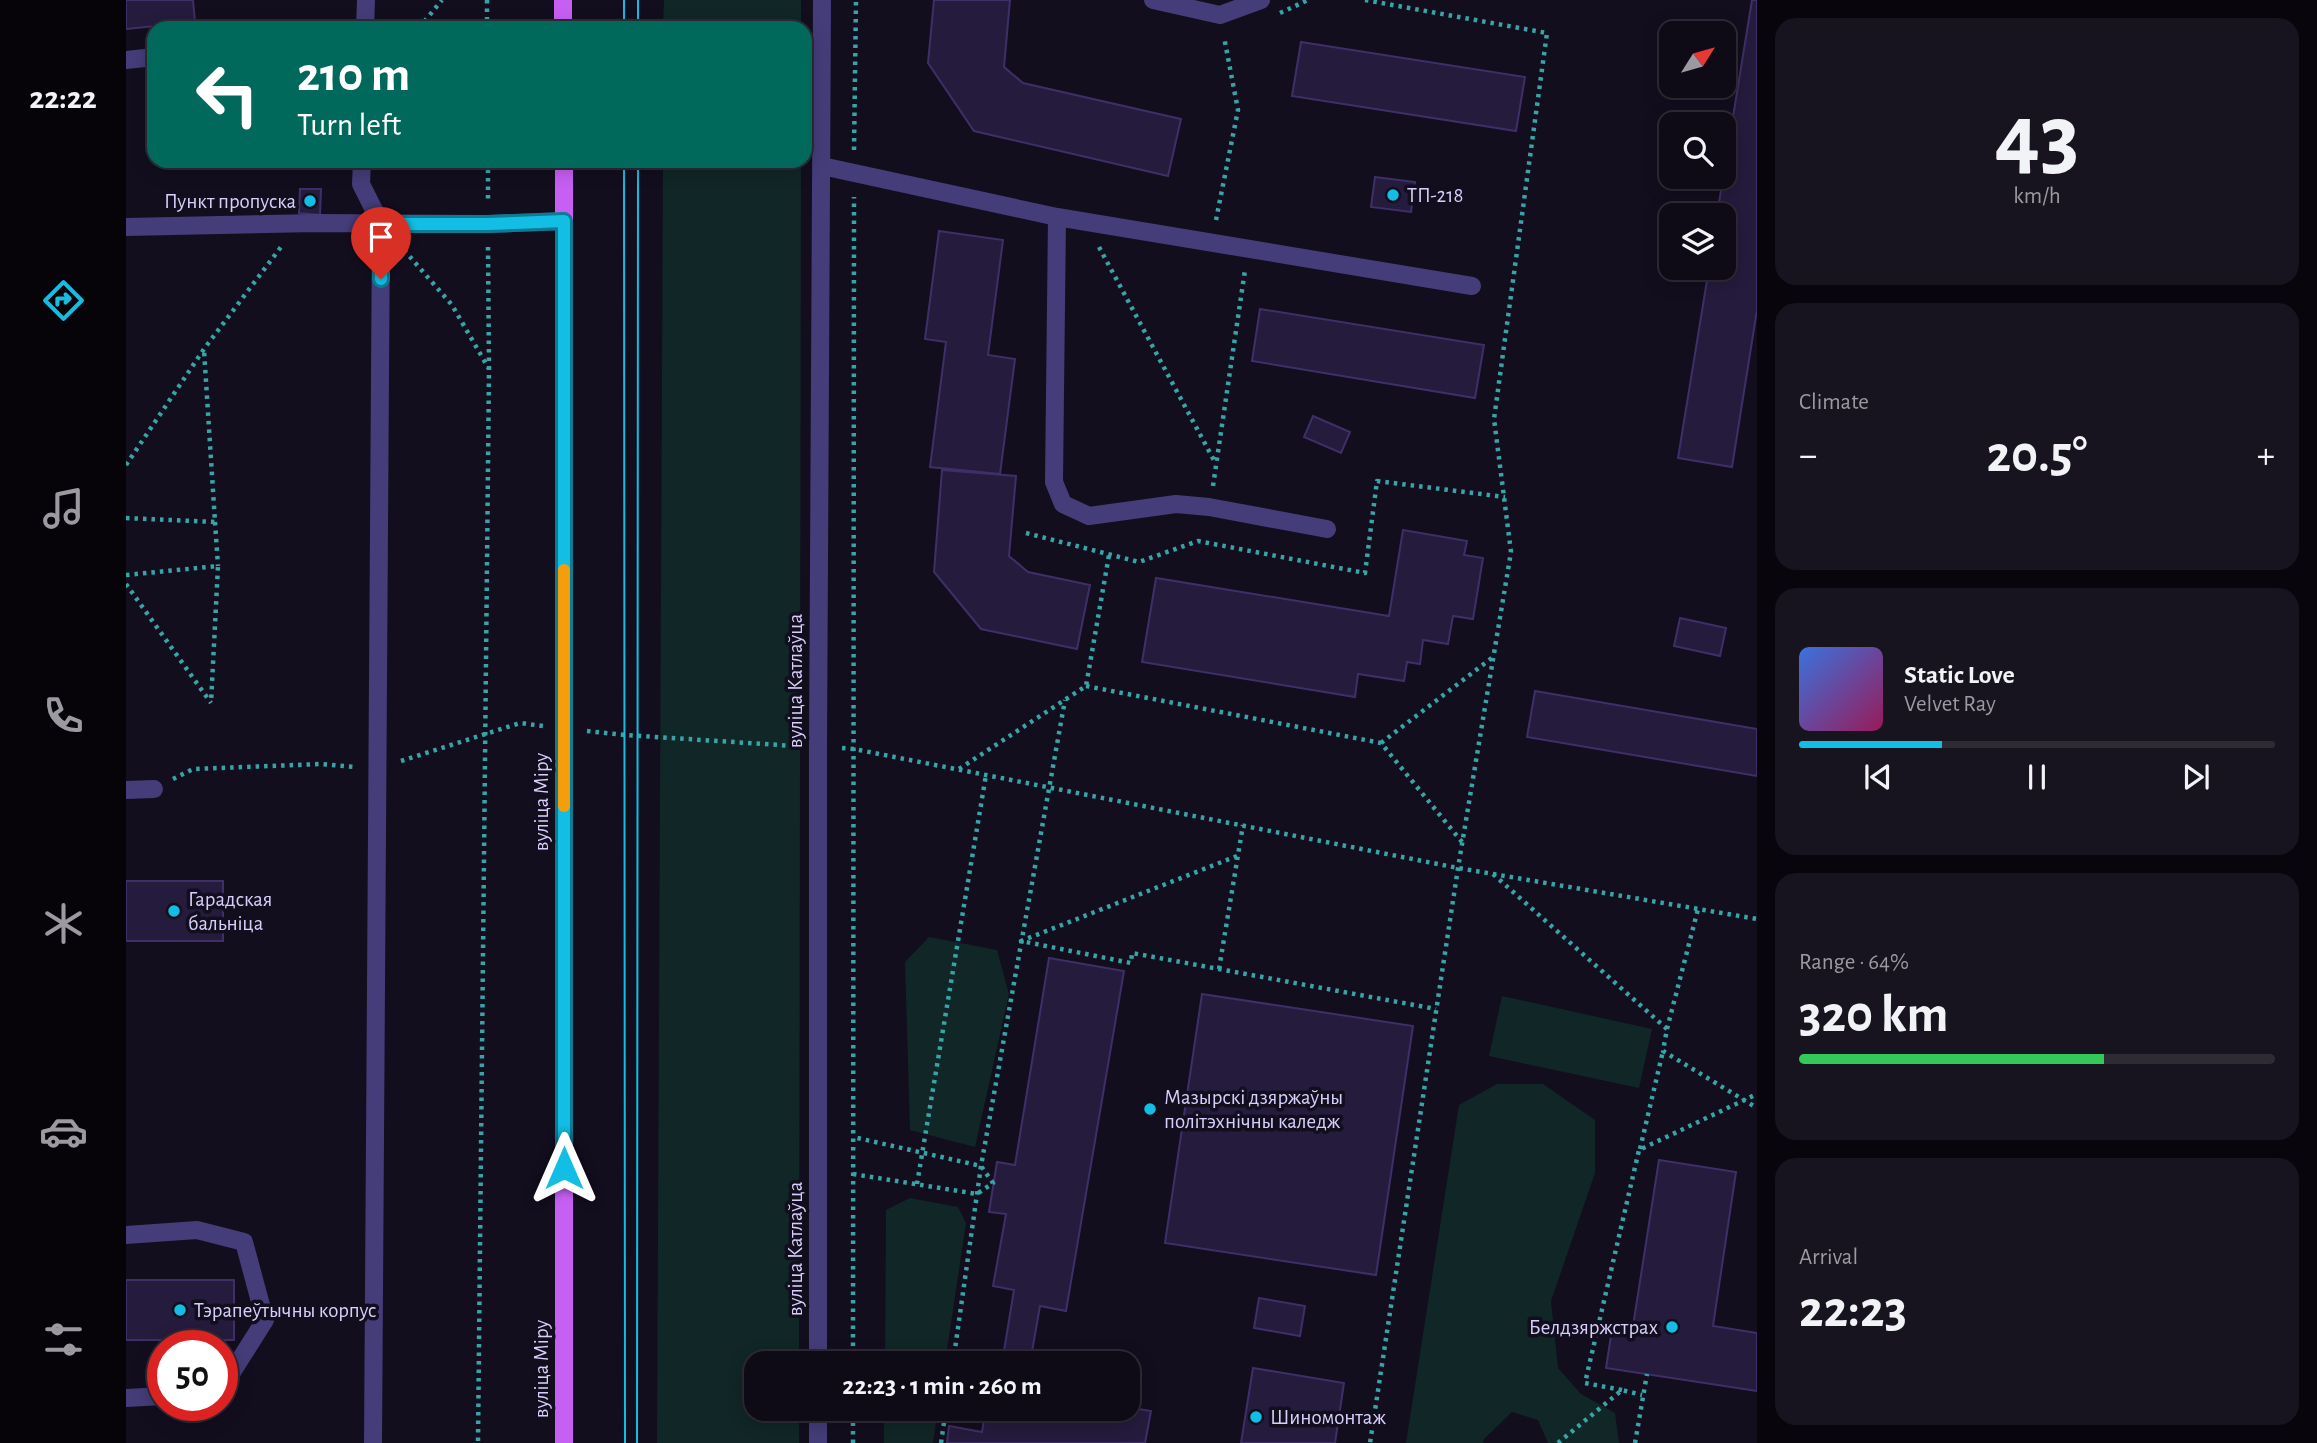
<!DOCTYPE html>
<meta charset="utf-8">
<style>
:root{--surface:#0e0a16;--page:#17131f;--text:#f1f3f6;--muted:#9b9aa1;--line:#2e2b35;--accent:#12bee4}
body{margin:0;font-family:"Alegreya Sans",sans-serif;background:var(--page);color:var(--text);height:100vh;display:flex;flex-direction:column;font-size:26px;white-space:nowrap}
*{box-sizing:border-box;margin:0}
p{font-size:23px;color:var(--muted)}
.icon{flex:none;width:38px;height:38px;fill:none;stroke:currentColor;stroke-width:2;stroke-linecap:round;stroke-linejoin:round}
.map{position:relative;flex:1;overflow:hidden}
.sheet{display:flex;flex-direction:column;gap:18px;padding:18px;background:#08060c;width:560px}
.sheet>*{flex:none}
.guide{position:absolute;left:21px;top:21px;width:665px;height:147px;border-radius:21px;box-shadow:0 4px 18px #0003,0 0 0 2px var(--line);background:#00695c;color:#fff;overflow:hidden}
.needle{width:46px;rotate:53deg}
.controls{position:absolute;left:1533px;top:21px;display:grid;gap:14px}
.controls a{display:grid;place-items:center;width:77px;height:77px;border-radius:14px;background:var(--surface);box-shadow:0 4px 18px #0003,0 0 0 2px var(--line);font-size:35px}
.speed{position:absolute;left:21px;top:1330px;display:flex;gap:14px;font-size:35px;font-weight:700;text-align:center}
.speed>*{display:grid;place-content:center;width:91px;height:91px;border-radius:50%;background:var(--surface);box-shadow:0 4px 18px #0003,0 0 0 2px var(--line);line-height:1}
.speed .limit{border:10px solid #d22;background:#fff;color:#111}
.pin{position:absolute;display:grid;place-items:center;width:60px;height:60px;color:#fff;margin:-72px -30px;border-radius:50% 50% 50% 0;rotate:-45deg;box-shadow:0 0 7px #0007}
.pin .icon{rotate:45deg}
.me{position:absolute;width:77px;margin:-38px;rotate:0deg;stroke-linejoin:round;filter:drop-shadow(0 0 5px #0008)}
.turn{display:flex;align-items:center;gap:24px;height:147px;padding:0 35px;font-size:32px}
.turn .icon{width:91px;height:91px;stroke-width:2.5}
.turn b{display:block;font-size:49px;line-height:60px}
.big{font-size:52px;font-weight:700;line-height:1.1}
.sheet .tile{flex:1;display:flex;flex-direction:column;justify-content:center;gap:10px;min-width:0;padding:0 24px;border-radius:21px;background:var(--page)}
.sheet .dial{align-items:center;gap:0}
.dial b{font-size:91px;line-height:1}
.song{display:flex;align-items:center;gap:21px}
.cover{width:84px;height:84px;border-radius:10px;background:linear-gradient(135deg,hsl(220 70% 55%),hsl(330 70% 35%))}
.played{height:7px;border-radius:4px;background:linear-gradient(90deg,var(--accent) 30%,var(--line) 30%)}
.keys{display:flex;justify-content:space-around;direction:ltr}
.heat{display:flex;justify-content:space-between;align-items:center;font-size:38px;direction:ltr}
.charge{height:10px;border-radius:5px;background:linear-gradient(90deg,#34c759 64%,var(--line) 0)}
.trip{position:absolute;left:618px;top:1351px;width:396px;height:70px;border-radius:21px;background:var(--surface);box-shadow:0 4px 18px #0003,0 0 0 2px var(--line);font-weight:700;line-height:70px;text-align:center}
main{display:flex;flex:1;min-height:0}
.menu{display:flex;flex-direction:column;width:126px;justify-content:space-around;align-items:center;background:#060409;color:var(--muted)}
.menu .icon{width:49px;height:49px}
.menu .current{color:var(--accent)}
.menu b{font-size:32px;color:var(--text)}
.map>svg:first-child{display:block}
.green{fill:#112627}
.building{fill:#251b3d;stroke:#3f2f68;stroke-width:2}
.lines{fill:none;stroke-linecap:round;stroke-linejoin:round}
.path{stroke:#37a5a7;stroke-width:4.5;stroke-dasharray:3.5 5;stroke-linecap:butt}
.minor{stroke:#443d79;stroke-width:18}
.major{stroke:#c75ff2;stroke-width:18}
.tram{stroke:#12bee4;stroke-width:2}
.route-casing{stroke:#0c7c94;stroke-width:18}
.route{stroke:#12bee4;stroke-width:12}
.slow{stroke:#f59e0b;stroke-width:12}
.poi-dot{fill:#12bee4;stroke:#120e1e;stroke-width:2.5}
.labels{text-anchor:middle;stroke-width:7;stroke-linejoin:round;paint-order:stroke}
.poi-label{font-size:21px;fill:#d7cffb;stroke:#120e1e;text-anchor:start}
.street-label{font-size:21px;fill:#d7cffb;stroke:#120e1e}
</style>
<main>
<nav class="menu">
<b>22:22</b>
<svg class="icon current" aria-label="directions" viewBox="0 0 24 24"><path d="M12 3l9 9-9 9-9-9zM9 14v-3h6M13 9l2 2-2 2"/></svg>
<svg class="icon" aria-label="music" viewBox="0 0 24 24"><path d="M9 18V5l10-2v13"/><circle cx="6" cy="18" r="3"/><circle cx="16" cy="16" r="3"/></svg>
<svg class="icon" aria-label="phone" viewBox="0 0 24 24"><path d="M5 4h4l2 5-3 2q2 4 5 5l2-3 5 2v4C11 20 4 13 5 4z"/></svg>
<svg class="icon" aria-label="climate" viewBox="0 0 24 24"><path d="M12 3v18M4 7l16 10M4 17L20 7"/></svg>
<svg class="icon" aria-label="car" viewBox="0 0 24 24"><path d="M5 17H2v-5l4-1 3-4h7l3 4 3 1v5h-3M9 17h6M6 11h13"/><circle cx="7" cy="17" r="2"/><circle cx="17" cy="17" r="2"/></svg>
<svg class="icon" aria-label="filters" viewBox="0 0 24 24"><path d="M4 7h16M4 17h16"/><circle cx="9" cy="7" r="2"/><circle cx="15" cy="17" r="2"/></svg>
</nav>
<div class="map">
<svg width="1631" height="1443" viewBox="0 0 1631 1443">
<rect width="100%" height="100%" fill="#120e1e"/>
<path class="green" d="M538,0H675V28H537Z
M537,161H675L673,1363H630V1409H673V1443H531Z
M803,937L871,950L883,994L849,1147L784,1130L779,962Z
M1376,996L1526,1029L1513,1088L1363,1056Z
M1371,1084H1417L1469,1120V1173L1425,1301L1432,1368L1455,1394L1489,1413L1493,1443H1422L1412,1420L1386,1412L1358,1439L1357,1443H1280L1333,1105Z
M784,1198L832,1207L840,1223L819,1363H759L760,1210Z
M758,1409H812L807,1443H758Z"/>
<path class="building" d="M0,0H67L69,22L0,29Z
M808,0H884L878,67L897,83L1055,119L1042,176L848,131L802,63Z
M1626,0H1631V310L1606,467L1552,458L1583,268H1598V215H1591Z
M1175,42L1399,77L1390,131L1166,96Z
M1249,177L1289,182L1285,212L1245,207Z
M174,189H195L194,215L173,213Z
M813,231L877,240L862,355L889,359L874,474L804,467L820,342L799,339Z
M1134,309L1358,345L1349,398L1126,361Z
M1187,416L1224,432L1215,453L1178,437Z
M816,470L890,476L883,556L902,572L964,585L951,649L855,629L808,572Z
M1277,530L1341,541L1338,555L1357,558L1347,619L1327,616L1322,644L1297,640L1294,664L1281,662L1278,681L1232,674L1229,697L1016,662L1030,578L1263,616Z
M1554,618L1600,628L1594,656L1548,646Z
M1409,691L1631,729V776L1401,737Z
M0,881H97V941H0Z
M923,958L998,971L940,1311L914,1306L904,1363H876L888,1290L867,1286L880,1214L863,1212L871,1162L889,1165Z
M1076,994L1287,1026L1250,1275L1039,1243Z
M1533,1160L1610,1172L1587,1326L1631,1333V1391L1480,1368L1487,1323L1507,1326Z
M0,1280H108V1340H0Z
M1133,1298L1179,1306L1174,1336L1128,1328Z
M1127,1368L1218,1383L1209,1443H1115Z
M1001,1407L1025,1411L1019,1443H821L823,1426L856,1432L860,1409Z"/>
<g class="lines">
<path class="path" d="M361,0V28
M1239,0L1421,33L1368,419L1385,552L1332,868L1244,1443
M1154,13L1182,0
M293,28L316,0
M728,150L730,0
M362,161V200
M1090,220L1112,110L1098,37
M362,247L363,368
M973,247L1090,464
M278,250L326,305L363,369L352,1443
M0,465L78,349L155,247
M1087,486L1119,270
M0,518L89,522L78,350
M89,522L92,566
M900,533L1013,562L1072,541L1239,573L1251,481L1379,497
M0,575L92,566L85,703
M0,584L85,703
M960,686L1255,743L1336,842
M461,731L499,735L669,746
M1255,743L1367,657
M716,748L728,749L1332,868L1631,919
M275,761L394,723L417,726
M833,769L960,686L983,555
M47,779L67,769L195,764L229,767
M1111,856L895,941L1005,963L1006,953L1310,1009
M1367,874L1541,1029L1537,1051L1631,1108
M1093,969L1117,825
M1541,1029L1572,909
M1514,1149L1537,1051
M727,1174L851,1194L867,1183L855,1166L727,1137
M791,1184L860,775
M727,1363L728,197
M827,1363L855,1166L939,700
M1496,1390L1459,1383L1513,1150L1631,1094
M727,1443V1409
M815,1443L820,1409
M1432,1443L1496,1390L1516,1395
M1509,1443L1521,1374"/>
<path class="minor" d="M1027,0L1094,15L1135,0
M239,28L240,0
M0,60L28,57
M236,161L235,184L255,224L247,1443
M696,166L931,217L1346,286
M931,217L928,482L937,504L963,516L1050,504L1083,507L1201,529
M0,227L190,223L362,224L438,221
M0,790L28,789
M0,1235L71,1230L118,1242L139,1320L96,1388
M692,1363V747L696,0
M0,1398L37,1396
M692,1409V1443"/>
<path class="major" d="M437,0V28
M438,161V1443"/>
<path class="tram" d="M498,0V28
M512,28V0
M498,161L499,1443
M511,1443L512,161"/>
</g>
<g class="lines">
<defs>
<path id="route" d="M255,279V224H362L438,221V1168"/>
</defs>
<use href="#route" class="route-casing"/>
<use href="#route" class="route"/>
<path class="slow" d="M438,570V806"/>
</g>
<g class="poi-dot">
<circle cx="1267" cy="195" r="7"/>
<circle cx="184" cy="201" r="7"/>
<circle cx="48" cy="911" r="7"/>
<circle cx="1024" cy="1109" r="7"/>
<circle cx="54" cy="1310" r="7"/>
<circle cx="1546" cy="1327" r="7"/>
<circle cx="1130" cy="1417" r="7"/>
</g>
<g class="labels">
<g class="poi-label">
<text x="1281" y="202">ТП-218</text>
<text x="170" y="208" text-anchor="end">Пункт пропуска</text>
<text x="62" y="906">Гарадская<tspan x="62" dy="24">бальніца</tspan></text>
<text x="1038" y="1104">Мазырскі дзяржаўны<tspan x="1038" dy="24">політэхнічны каледж</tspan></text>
<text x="68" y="1317">Тэрапеўтычны корпус</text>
<text x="1532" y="1334" text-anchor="end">Белдзяржстрах</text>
<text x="1144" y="1424">Шиномонтаж</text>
</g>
<g class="street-label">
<text transform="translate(669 681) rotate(-90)" y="7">вуліца Катлаўца</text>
<text transform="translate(415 802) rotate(-90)" y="7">вуліца Міру</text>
<text transform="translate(669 1249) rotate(-90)" y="7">вуліца Катлаўца</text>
<text transform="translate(415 1369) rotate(-90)" y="7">вуліца Міру</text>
</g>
</g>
</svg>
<div class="controls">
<a><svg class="needle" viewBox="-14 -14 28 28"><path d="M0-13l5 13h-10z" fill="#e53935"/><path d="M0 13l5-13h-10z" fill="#9b9aa1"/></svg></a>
<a><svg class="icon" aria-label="search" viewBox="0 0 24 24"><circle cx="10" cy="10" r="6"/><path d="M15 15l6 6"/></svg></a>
<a><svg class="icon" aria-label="layers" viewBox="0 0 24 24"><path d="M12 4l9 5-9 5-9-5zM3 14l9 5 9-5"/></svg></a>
</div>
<div class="speed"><div class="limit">50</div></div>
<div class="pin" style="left:255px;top:279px;background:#d93025"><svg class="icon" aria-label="arrive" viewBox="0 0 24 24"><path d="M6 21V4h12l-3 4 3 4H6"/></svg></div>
<svg class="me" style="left:438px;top:1168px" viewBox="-20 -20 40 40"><path d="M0-17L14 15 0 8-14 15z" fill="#12bee4" stroke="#fff" stroke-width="4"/></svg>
<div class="trip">22:23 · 1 min · 260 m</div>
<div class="guide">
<div class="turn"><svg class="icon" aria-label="left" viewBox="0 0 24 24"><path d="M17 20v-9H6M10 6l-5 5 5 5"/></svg><div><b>210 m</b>Turn left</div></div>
</div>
</div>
<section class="sheet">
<div class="tile dial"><b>43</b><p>km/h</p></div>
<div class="tile"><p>Climate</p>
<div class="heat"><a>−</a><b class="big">20.5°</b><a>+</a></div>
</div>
<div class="tile">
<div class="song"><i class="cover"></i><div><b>Static Love</b><p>Velvet Ray</p></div></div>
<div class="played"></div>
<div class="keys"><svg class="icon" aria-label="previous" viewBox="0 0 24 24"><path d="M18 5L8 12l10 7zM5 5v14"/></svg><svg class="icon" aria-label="pause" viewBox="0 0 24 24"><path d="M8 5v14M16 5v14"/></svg><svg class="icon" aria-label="next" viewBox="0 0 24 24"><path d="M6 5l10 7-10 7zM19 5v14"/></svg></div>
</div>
<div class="tile"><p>Range · 64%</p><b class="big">320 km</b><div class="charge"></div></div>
<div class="tile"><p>Arrival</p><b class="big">22:23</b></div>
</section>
</main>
